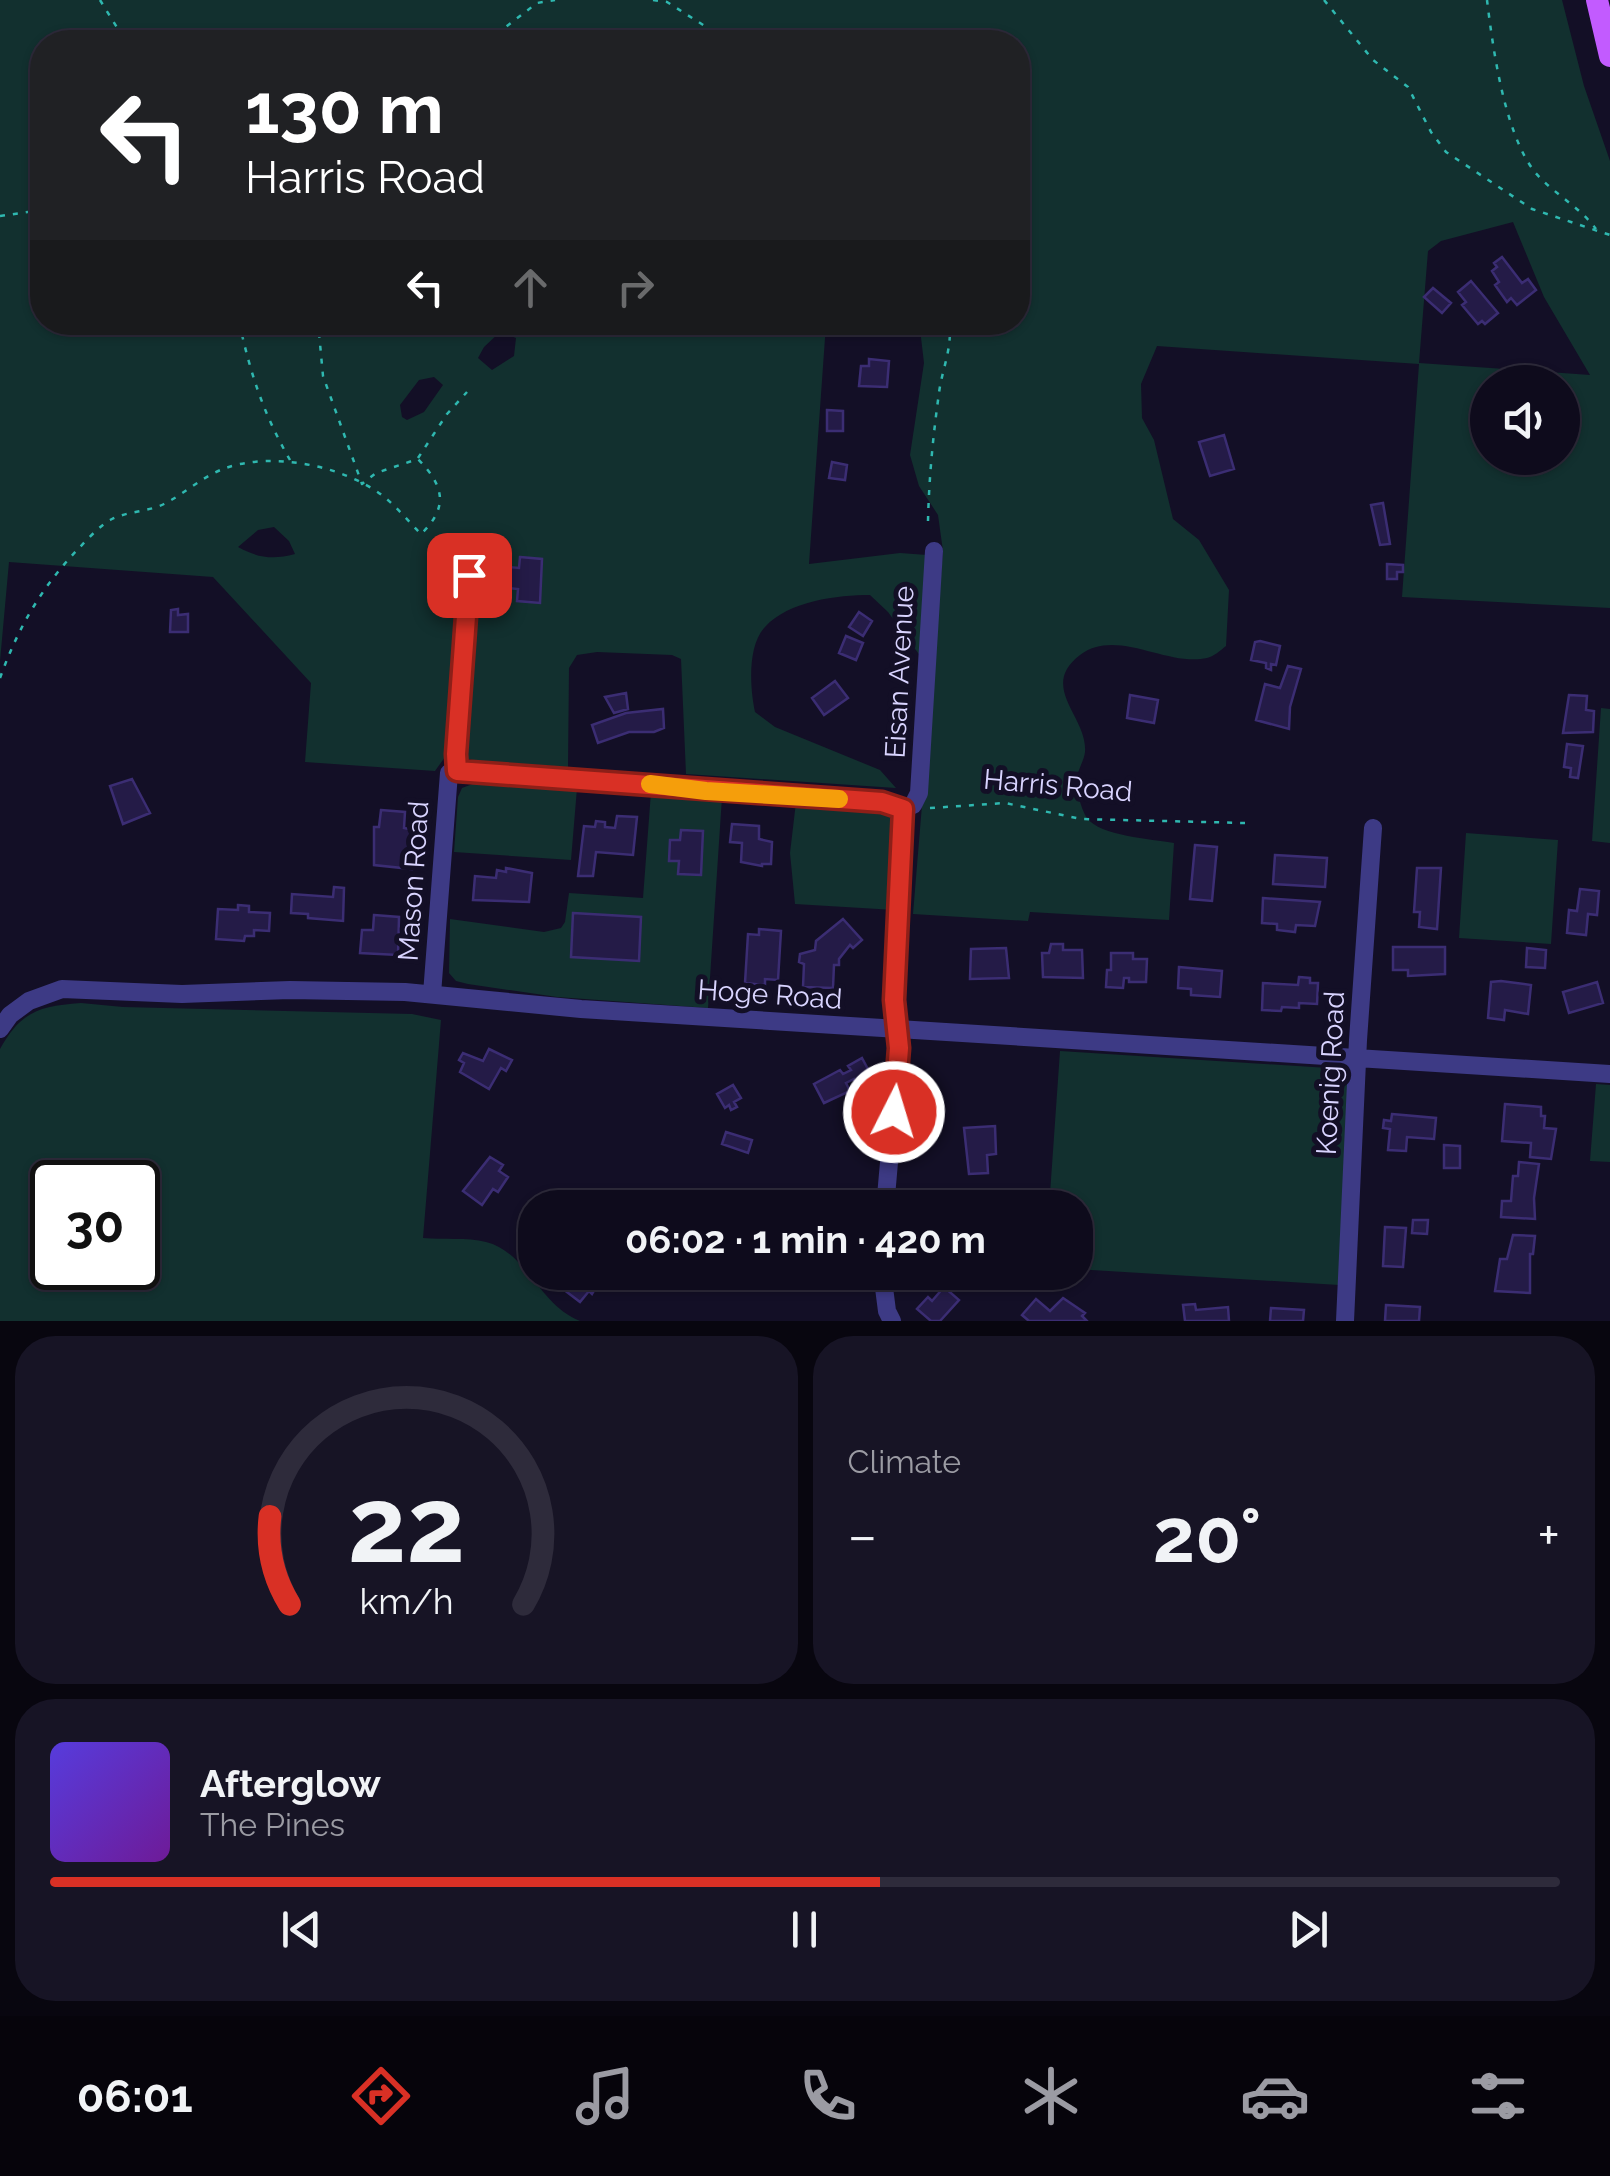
<!DOCTYPE html>
<meta charset="utf-8">
<style>
:root{--surface:#0e0b1c;--page:#171425;--text:#f1f3f6;--muted:#9b9ba3;--line:#2e2b3b;--accent:#d93025}
body{margin:0;font-family:Raleway,sans-serif;background:var(--page);color:var(--text);height:100vh;display:flex;flex-direction:column;font-size:38px;white-space:nowrap}
*{box-sizing:border-box;margin:0}
p{font-size:32px;color:var(--muted)}
.icon{flex:none;width:55px;height:55px;fill:none;stroke:currentColor;stroke-width:2;stroke-linecap:round;stroke-linejoin:round}
.map{position:relative;height:1321px;overflow:hidden}
.drawer{display:flex;flex-direction:column;gap:15px;padding:15px;background:#08060f;flex:1}
.drawer>*{flex:none}
.guide{position:absolute;left:30px;top:30px;width:1000px;height:305px;border-radius:40px;box-shadow:0 2px 8px #0004,0 0 0 2px var(--line);background:#202124;color:#fff;overflow:hidden}
.fabs{position:absolute;left:1470px;top:365px;display:grid;gap:20px}
.fabs a{display:grid;place-items:center;width:110px;height:110px;border-radius:50%;background:var(--surface);box-shadow:0 2px 8px #0004,0 0 0 2px var(--line);font-size:50px}
.speed{position:absolute;left:30px;top:1160px;display:flex;gap:20px;font-size:50px;font-weight:700;text-align:center}
.speed>*{display:grid;place-content:center;width:130px;height:130px;border-radius:50%;background:var(--surface);box-shadow:0 2px 8px #0004,0 0 0 2px var(--line);line-height:1}
.speed .limit{border:5px solid #111;border-radius:15px;background:#fff;color:#111}
.pin{position:absolute;display:grid;place-items:center;width:85px;height:85px;color:#fff;margin:-42px;border-radius:20px;box-shadow:0 5px 15px #0006}
.me{position:absolute;width:110px;margin:-55px;rotate:5deg;stroke-linejoin:round;filter:drop-shadow(0 0 8px #0008)}
.turn{display:flex;align-items:center;gap:35px;height:210px;padding:0 50px;font-size:45px}
.turn .icon{width:130px;height:130px;stroke-width:2.5}
.turn b{display:block;font-size:70px;line-height:85px}
.lanes{display:flex;align-items:center;height:95px;padding:0 50px;background:#0003;justify-content:center;gap:50px;direction:ltr}
.lanes .off{opacity:.35}
.big{font-size:75px;font-weight:700;line-height:1.1}
.drawer .widget{flex:1;display:flex;flex-direction:column;justify-content:center;gap:15px;min-width:0;padding:0 35px;border-radius:40px;background:var(--page)}
.drawer .dial{align-items:center;gap:0}
.dial svg{height:260px;overflow:visible;fill:none;stroke:var(--line);stroke-width:7;stroke-linecap:round;text-anchor:middle}
.dial text{fill:var(--text);stroke:none}
.song{display:flex;align-items:center;gap:30px}
.cover{width:120px;height:120px;border-radius:15px;background:linear-gradient(135deg,hsl(250 70% 55%),hsl(280 70% 35%))}
.played{height:10px;border-radius:5px;background:linear-gradient(90deg,var(--accent) 55%,var(--line) 55%)}
.keys{display:flex;justify-content:space-around;direction:ltr}
.heat{display:flex;justify-content:space-between;align-items:center;font-size:55px;direction:ltr}
.drawer .tiles{flex:1;display:grid;gap:15px;grid-template-columns:1fr 1fr}
.widget:last-child{grid-column:span 2}
.trip{position:absolute;left:518px;top:1190px;width:575px;height:100px;border-radius:40px;background:var(--surface);box-shadow:0 2px 8px #0004,0 0 0 2px var(--line);font-weight:700;line-height:100px;text-align:center}
.dock{display:flex;height:160px;justify-content:space-around;align-items:center;background:#06040b;color:var(--muted)}
.dock .icon{width:70px;height:70px}
.dock .selected{color:var(--accent)}
.dock b{font-size:45px;color:var(--text)}
.map>svg:first-child{display:block}
.green{fill:#12302f;fill-rule:evenodd}
.building{fill:#241b47;stroke:#3b2d73;stroke-width:2.5}
.lines{fill:none;stroke-linecap:round;stroke-linejoin:round}
.path{stroke:#2fb8b0;stroke-width:2.5;stroke-dasharray:5 8;stroke-linecap:butt}
.minor{stroke:#3d3a85;stroke-width:18}
.major{stroke:#c25bff;stroke-width:22}
.route-casing{stroke:#8d1f18;stroke-width:25}
.route{stroke:#d93025;stroke-width:18}
.slow{stroke:#f59e0b;stroke-width:18}
.labels{text-anchor:middle;stroke-width:10;stroke-linejoin:round;paint-order:stroke}
.street-label{font-size:28px;fill:#d9d4ff;stroke:#130f26}
</style>
<div class="map">
<svg width="1610" height="1321" viewBox="0 0 1610 1321">
<rect width="100%" height="100%" fill="#130f26"/>
<path class="green" d="M0,0H1562L1584,86L1610,161V608L1402,597L1419,364L1157,346L1141,384L1142,418L1154,440L1173,519L1199,540L1229,590L1226,646C1221,650 1213,657 1207,658C1167,667 1116,627 1080,655C1038,687 1088,717 1085,752C1084,761 1077,771 1076,781C1076,790 1082,811 1087,818C1100,836 1151,839 1174,843L1169,920L1030,912L1028,921L913,914L943,551L938,515L919,486L910,455L924,363L920,329L826,324L809,564L900,553L927,555L921,657L888,612L870,595C838,595 788,601 765,627C747,646 750,689 755,712L775,727L880,770L896,788L686,774L681,659L672,655L597,652L577,655L569,668L568,767L478,761L468,759L463,751L450,750L435,771L305,762L311,683L213,577L9,562L0,661ZM42,42H1018V322H42ZM1513,222L1544,297L1590,375L1419,363L1428,251L1441,241ZM500,332L516,338L514,356L492,370L478,358L484,347ZM434,377L443,385L424,412L407,420L402,417L400,405L419,380ZM1488,382H1562V458H1488ZM274,527L289,541L295,554C273,560 258,558 238,547L258,530Z
M1601,708L1610,709V843L1592,841Z
M478,782L577,788L571,860L454,852L458,797L462,788Z
M651,792L722,797L708,1008L557,997L468,984L456,981L449,973L450,919L544,932L561,928L565,922L569,893L643,898Z
M796,802L893,810L899,821L895,910L795,904L790,853Z
M1466,833L1558,840L1551,944L1459,938Z
M81,1003L123,1007L412,1014L441,1020L423,1238C443,1240 467,1237 486,1242C527,1252 539,1305 580,1321H0V1049C21,1011 40,1006 81,1003ZM52,1182H138V1268H52Z
M1060,1051L1344,1069L1350,1078L1339,1285L1075,1269V1208H1049Z
M1596,1084L1610,1085V1162L1590,1161Z"/>
<path class="building" d="M1502,257L1522,283L1528,279L1536,290L1517,305L1511,298L1507,302L1495,285L1499,282L1492,271L1497,267L1494,263Z
M1471,281L1498,313L1485,324L1482,321L1478,324L1462,305L1466,302L1458,292Z
M1433,288L1451,303L1442,313L1424,297Z
M869,359L889,361L887,387L859,386L861,366H869Z
M827,410L843,411V431H827Z
M1224,435L1234,469L1210,476L1199,442Z
M832,462L847,465L845,480L829,478Z
M1383,503L1390,544L1380,545L1371,505Z
M520,557L542,559L540,603L517,601L518,589L508,588L509,567L519,568Z
M1387,564L1403,565V572H1397V579H1387Z
M178,609V615L188,614V632H170L171,610Z
M859,612L872,621L863,636L849,627Z
M846,636L863,643L856,660L839,653Z
M1260,641L1280,646L1276,665L1271,664V670L1266,668V663L1251,660L1255,642Z
M1288,666L1301,669L1290,707L1289,729L1256,720L1265,684L1280,688Z
M835,681L848,698L824,715L812,698Z
M626,693L628,709L614,713L605,697Z
M1130,695L1158,700L1154,723L1127,718Z
M1569,695L1587,696L1586,710L1594,711L1593,732L1563,733Z
M663,709L664,728L654,732H629L598,743L592,725L626,713Z
M1567,744L1583,746L1578,778L1570,777L1571,768L1564,767Z
M132,779L150,813L123,824L110,786Z
M381,810L405,812L404,828L414,830L412,869L374,865V827H379Z
M617,816L637,817L633,855L596,852L593,876H578L584,826L595,827L596,821L605,822V827L615,828Z
M732,824L759,826V839L772,842L771,864H762V866L741,862L742,843L730,842Z
M681,830L703,831L701,875L678,874L679,861H669L670,840H680Z
M1195,845L1217,847L1212,901L1190,899Z
M1275,855L1327,858L1325,887L1273,884Z
M506,868L532,873L529,902L473,900L475,876L496,878L497,870L506,872Z
M1417,868H1441L1437,929L1419,927L1420,912H1414Z
M334,887L344,888L343,921L308,918V914L291,913L292,894L333,897Z
M1580,889L1599,891L1597,915L1588,914L1586,935L1567,933L1569,910L1577,911Z
M1263,898L1320,902L1315,926L1296,925L1295,932L1277,930V924L1262,923Z
M238,905L249,906V912L270,913L269,931L254,930V936H245L244,941L216,939L218,909L238,910Z
M573,913L641,917L639,961L571,957Z
M374,915L399,917L398,955L360,953L362,930H373Z
M843,919L862,940L853,948L850,945L839,959V965H834L833,988L803,987L804,964L799,962L800,954L815,950L816,941Z
M759,929L781,931L778,980L765,979V985L745,983L748,934L759,935Z
M1051,944H1063V950H1082L1083,978L1043,977L1042,953H1049Z
M1393,947H1445V974L1408,976V970H1393Z
M1006,948L1009,978L970,979L971,949Z
M1527,948L1546,950L1545,968L1526,967Z
M1111,953H1133V959H1147L1146,982H1129V978H1124L1123,988L1106,987L1107,970H1111Z
M1179,967L1222,971L1220,997L1191,995V989L1178,988Z
M1299,977L1310,978V983H1318L1317,1004L1299,1003V1008L1282,1007L1281,1011L1262,1010L1263,983L1298,985Z
M1501,981L1531,985L1528,1014L1505,1010L1504,1020L1488,1018L1491,982Z
M1597,982L1603,1003L1569,1013L1563,992Z
M489,1049L512,1060L506,1071L501,1068L489,1089L460,1072L464,1063L459,1060L463,1053L483,1061Z
M862,1058L870,1073L864,1076L866,1080L857,1085L854,1079L846,1083L850,1091L824,1103L814,1084L840,1070L843,1074L851,1070L848,1066Z
M733,1085L741,1098L734,1102L737,1107L731,1110L729,1105L725,1108L717,1094Z
M1505,1104L1541,1107V1116H1545L1544,1128L1556,1129L1551,1159L1530,1157L1531,1143L1502,1141Z
M1392,1114L1436,1118L1434,1139L1407,1137L1406,1151L1388,1150L1390,1129L1383,1128L1384,1120L1391,1121Z
M995,1126L996,1154L987,1155L988,1173L969,1174L964,1128Z
M726,1132L752,1140L748,1153L722,1144Z
M1444,1145L1460,1146V1168H1444Z
M490,1157L503,1165L499,1171L508,1177L498,1192L493,1189L482,1205L463,1191Z
M1519,1162L1539,1164L1534,1198L1535,1219L1501,1217L1502,1201H1511L1513,1176H1518Z
M661,1199L706,1202L705,1208H660Z
M1413,1220H1428L1427,1234L1412,1233Z
M1385,1227L1406,1228L1403,1267L1383,1266Z
M1513,1235L1535,1236L1533,1254H1530V1293L1495,1291L1500,1259H1507Z
M577,1272H596L601,1277L592,1287L595,1289L592,1294L589,1291L580,1302L563,1289Z
M944,1287L959,1300L940,1321H931L917,1309L928,1297L932,1301Z
M1063,1298L1085,1313L1082,1316L1087,1321H1029L1022,1315L1036,1299L1050,1311Z
M1195,1304L1196,1310L1228,1307L1229,1321H1185L1183,1305Z
M1386,1305L1420,1307L1419,1321H1385Z
M1271,1308L1304,1310L1303,1321H1270Z"/>
<g class="lines">
<path class="path" d="M100,0L126,42
M653,0L667,2L730,42
M1324,0L1373,60L1408,87L1431,132L1446,152L1532,209L1610,235
M1487,0C1493,49 1504,131 1534,171C1552,193 1579,206 1596,229
M486,42L537,3L555,0
M0,216L42,210
M239,322C251,375 263,413 290,460
M418,458L447,414L467,392
M928,521C929,478 933,436 939,393C942,369 953,347 949,322
M0,678C18,628 41,588 78,549C88,539 100,525 112,519C128,511 148,512 164,504C184,494 202,477 223,469C270,451 343,465 383,496C397,507 409,522 421,534C450,506 443,485 418,459L376,473L362,484L323,376L318,322
M930,808L1005,803L1081,819L1245,823"/>
<path class="minor" d="M457,771L470,544
M903,809L913,805L919,793L934,551
M432,994L449,773L671,785L706,791L881,802L903,809
M0,1029L10,1015L29,1001L62,989L182,994L290,990L405,992L581,1009L1610,1074
M885,1208L899,1048L894,1000L903,809
M882,1272L887,1311L892,1321
M1345,1321L1358,1040L1373,828"/>
<path class="major" d="M1597,0L1610,56"/>
</g>
<g class="lines">
<defs>
<path id="route" d="M469,575L456,754L457,771L882,802L903,809L894,1000L899,1048L894,1112"/>
</defs>
<use href="#route" class="route-casing"/>
<use href="#route" class="route"/>
<path class="slow" d="M650,784L706,791L839,799"/>
</g>
<g class="labels">
<g class="street-label">
<text transform="translate(899 672) rotate(-87)" y="10">Eisan Avenue</text>
<text transform="translate(1058 785) rotate(5)" y="10">Harris Road</text>
<text transform="translate(413 881) rotate(-86)" y="10">Mason Road</text>
<text transform="translate(770 994) rotate(4)" y="10">Hoge Road</text>
<text transform="translate(1330 1073) rotate(-87)" y="10">Koenig Road</text>
</g>
</g>
</svg>
<div class="fabs">
<a><svg class="icon" aria-label="sound" viewBox="0 0 24 24"><path d="M4 9h4l5-4v14l-5-4H4zM17 9q2 3 0 6"/></svg></a>
</div>
<div class="speed"><div class="limit">30</div></div>
<div class="pin" style="left:469px;top:575px;background:#d93025"><svg class="icon" aria-label="arrive" viewBox="0 0 24 24"><path d="M6 21V4h12l-3 4 3 4H6"/></svg></div>
<svg class="me" style="left:894px;top:1112px" viewBox="-20 -20 40 40"><circle r="17" fill="#d93025" stroke="#fff" stroke-width="3"/><path d="M0-11L8 9 0 5-8 9z" fill="#fff"/></svg>
<div class="trip">06:02 · 1 min · 420 m</div>
<div class="guide">
<div class="turn"><svg class="icon" aria-label="left" viewBox="0 0 24 24"><path d="M17 20v-9H6M10 6l-5 5 5 5"/></svg><div><b>130 m</b>Harris Road</div></div>
<div class="lanes"><svg class="icon" aria-label="left" viewBox="0 0 24 24"><path d="M17 20v-9H6M10 6l-5 5 5 5"/></svg><svg class="icon off" aria-label="ahead" viewBox="0 0 24 24"><path d="M12 20V5M6 11l6-6 6 6"/></svg><svg class="icon off" aria-label="right" viewBox="0 0 24 24"><path d="M7 20v-9h11M14 6l5 5-5 5"/></svg></div>
</div>
</div>
<section class="drawer">
<div class="tiles">
<div class="widget dial"><svg viewBox="0 0 100 80">
<path d="M14 69A42 42 0 1 1 86 69"/>
<path d="M14 69A42 42 0 0 1 8 42" stroke="#d93025"/>
<text x="50" y="56" font-size="32" font-weight="700">22</text>
<text x="50" y="72" font-size="11">km/h</text>
</svg></div>
<div class="widget"><p>Climate</p>
<div class="heat"><a>−</a><b class="big">20°</b><a>+</a></div>
</div>
<div class="widget">
<div class="song"><i class="cover"></i><div><b>Afterglow</b><p>The Pines</p></div></div>
<div class="played"></div>
<div class="keys"><svg class="icon" aria-label="previous" viewBox="0 0 24 24"><path d="M18 5L8 12l10 7zM5 5v14"/></svg><svg class="icon" aria-label="pause" viewBox="0 0 24 24"><path d="M8 5v14M16 5v14"/></svg><svg class="icon" aria-label="next" viewBox="0 0 24 24"><path d="M6 5l10 7-10 7zM19 5v14"/></svg></div>
</div>
</div>
</section>
<nav class="dock">
<b>06:01</b>
<svg class="icon selected" aria-label="directions" viewBox="0 0 24 24"><path d="M12 3l9 9-9 9-9-9zM9 14v-3h6M13 9l2 2-2 2"/></svg>
<svg class="icon" aria-label="music" viewBox="0 0 24 24"><path d="M9 18V5l10-2v13"/><circle cx="6" cy="18" r="3"/><circle cx="16" cy="16" r="3"/></svg>
<svg class="icon" aria-label="phone" viewBox="0 0 24 24"><path d="M5 4h4l2 5-3 2q2 4 5 5l2-3 5 2v4C11 20 4 13 5 4z"/></svg>
<svg class="icon" aria-label="climate" viewBox="0 0 24 24"><path d="M12 3v18M4 7l16 10M4 17L20 7"/></svg>
<svg class="icon" aria-label="car" viewBox="0 0 24 24"><path d="M5 17H2v-5l4-1 3-4h7l3 4 3 1v5h-3M9 17h6M6 11h13"/><circle cx="7" cy="17" r="2"/><circle cx="17" cy="17" r="2"/></svg>
<svg class="icon" aria-label="filters" viewBox="0 0 24 24"><path d="M4 7h16M4 17h16"/><circle cx="9" cy="7" r="2"/><circle cx="15" cy="17" r="2"/></svg>
</nav>
